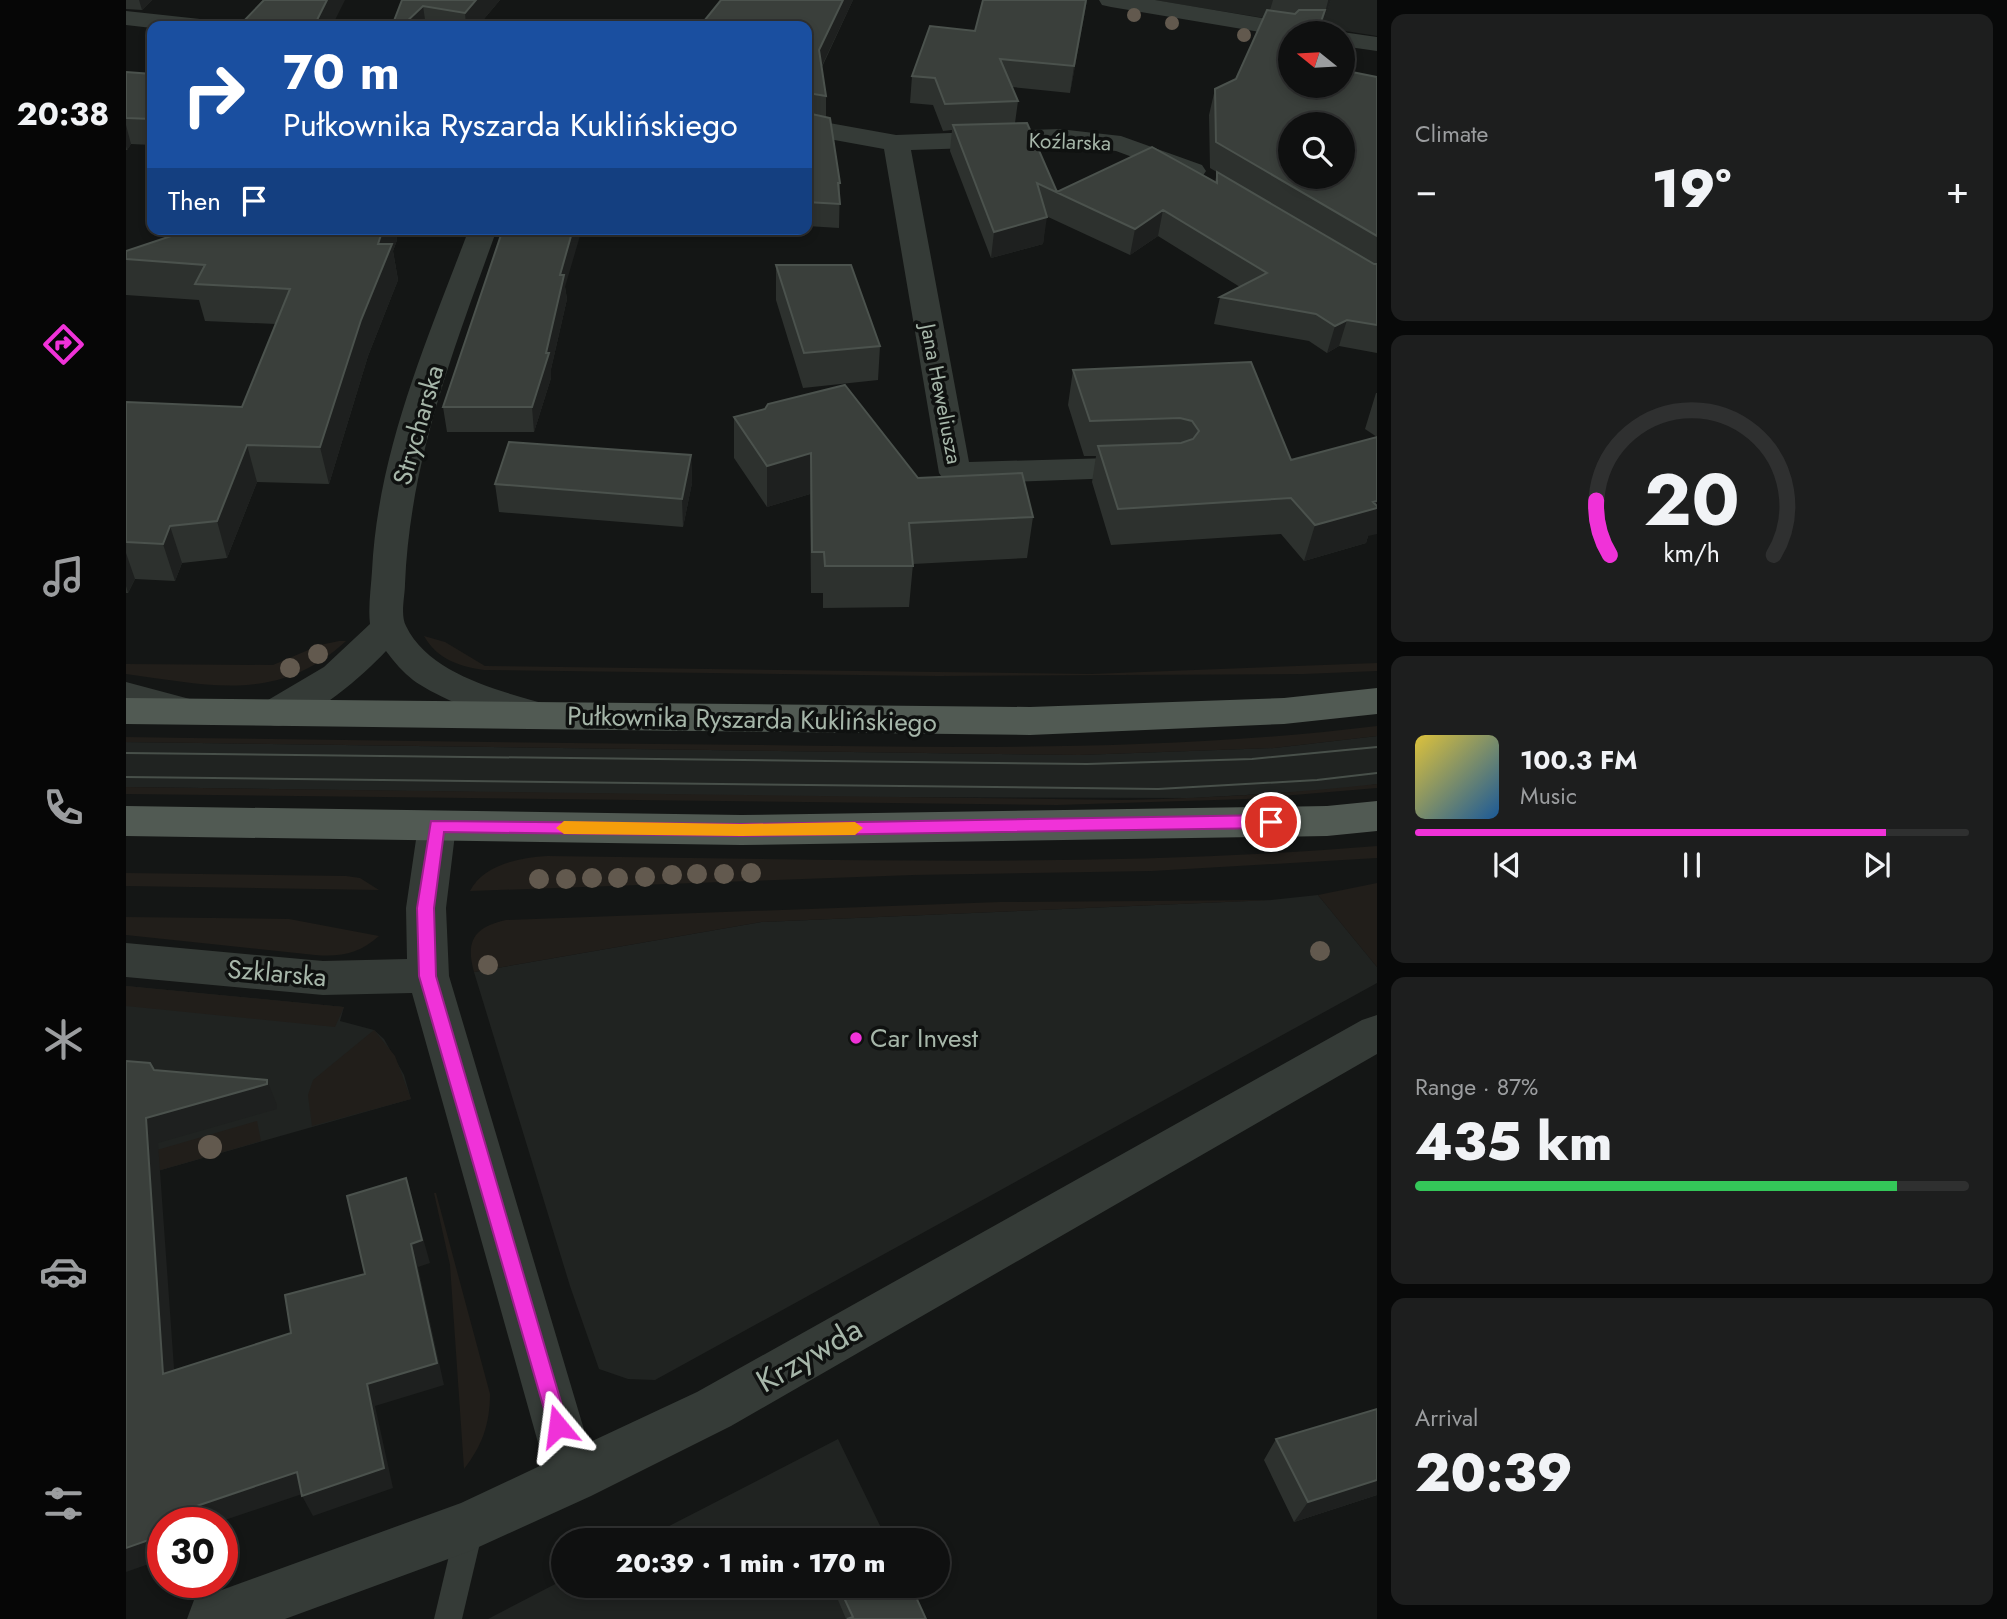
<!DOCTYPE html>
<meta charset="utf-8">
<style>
:root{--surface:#0f1010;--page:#1d1e1e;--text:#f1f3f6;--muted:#9b9d9f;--line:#2f3030;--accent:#f032d8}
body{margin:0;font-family:Jost,sans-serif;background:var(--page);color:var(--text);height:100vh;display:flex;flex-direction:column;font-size:26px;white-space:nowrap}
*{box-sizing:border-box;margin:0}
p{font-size:23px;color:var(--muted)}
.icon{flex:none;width:38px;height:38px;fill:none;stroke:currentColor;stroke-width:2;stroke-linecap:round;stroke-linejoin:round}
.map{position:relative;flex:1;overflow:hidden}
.sheet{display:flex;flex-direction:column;gap:14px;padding:14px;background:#080909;width:630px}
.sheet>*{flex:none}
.banner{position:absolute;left:21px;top:21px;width:665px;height:214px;border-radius:14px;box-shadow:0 4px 10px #0003,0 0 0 2px var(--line);background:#1a4fa0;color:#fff;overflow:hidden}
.needle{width:46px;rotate:288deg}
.tools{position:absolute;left:1152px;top:21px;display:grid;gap:14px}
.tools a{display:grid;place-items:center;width:77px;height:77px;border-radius:50%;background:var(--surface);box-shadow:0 4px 10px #0003,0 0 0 2px var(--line);font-size:35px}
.speed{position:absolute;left:21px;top:1507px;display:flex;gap:14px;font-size:35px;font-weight:700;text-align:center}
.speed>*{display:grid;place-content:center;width:91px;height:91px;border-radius:50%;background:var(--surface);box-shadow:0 4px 10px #0003,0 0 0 2px var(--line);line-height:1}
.speed .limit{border:10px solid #d22;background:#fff;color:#111}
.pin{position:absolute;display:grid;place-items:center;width:60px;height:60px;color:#fff;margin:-30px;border:4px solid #fff;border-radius:50%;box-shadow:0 2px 7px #0007}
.me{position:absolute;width:77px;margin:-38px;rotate:344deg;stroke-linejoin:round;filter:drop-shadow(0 0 5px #0008)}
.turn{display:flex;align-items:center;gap:24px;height:147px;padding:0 21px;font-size:32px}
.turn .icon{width:91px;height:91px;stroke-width:2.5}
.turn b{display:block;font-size:49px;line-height:60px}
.then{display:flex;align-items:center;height:66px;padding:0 21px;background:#0003;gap:14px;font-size:26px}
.big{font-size:52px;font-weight:800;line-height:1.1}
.sheet .tile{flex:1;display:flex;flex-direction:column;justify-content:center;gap:10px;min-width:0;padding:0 24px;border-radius:14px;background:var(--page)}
.sheet .dial{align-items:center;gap:0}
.dial svg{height:182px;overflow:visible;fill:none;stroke:var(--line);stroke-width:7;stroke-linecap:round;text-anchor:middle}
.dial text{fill:var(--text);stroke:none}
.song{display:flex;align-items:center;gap:21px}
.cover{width:84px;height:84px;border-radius:10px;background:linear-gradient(135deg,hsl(50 70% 55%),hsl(210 70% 35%))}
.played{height:7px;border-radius:4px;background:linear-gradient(90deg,var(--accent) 85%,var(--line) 85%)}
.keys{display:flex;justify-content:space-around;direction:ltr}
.heat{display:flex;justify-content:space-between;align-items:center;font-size:38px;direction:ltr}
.charge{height:10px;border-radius:5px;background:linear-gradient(90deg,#34c759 87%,var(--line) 0)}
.trip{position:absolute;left:425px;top:1528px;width:399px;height:70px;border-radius:35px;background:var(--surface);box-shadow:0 4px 10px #0003,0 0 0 2px var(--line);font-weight:800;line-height:70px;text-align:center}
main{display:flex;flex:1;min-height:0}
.dock{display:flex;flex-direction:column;width:126px;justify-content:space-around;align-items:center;background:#060606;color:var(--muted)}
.dock .icon{width:49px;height:49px}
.dock .active{color:var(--accent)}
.dock b{font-size:32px;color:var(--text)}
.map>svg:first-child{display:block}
.built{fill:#202321}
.green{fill:#211e1a}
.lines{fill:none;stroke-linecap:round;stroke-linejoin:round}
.service{fill:#353b37;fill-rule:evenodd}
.minor{fill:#353b37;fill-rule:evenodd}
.primary{fill:#515a53;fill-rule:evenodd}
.tram{stroke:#48504a;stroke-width:2}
.tree{fill:#62594e}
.wall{fill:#2d312e}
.shaded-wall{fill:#1e201f}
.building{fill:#3a3f3b;stroke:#4b524d;stroke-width:2;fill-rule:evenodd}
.route{fill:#f032d8;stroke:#9c208c;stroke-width:2}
.slow{fill:#f59e0b}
.poi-dot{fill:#f032d8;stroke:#0f1110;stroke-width:2.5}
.labels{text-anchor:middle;stroke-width:7;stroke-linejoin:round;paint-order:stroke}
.far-street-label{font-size:21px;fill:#a6b6a9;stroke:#0f1110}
.street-label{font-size:26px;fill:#a6b6a9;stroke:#0f1110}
.poi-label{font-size:26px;fill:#a6b6a9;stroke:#0f1110;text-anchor:start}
.near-street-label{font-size:32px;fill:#a6b6a9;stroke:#0f1110}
</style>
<main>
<nav class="dock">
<b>20:38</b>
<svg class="icon active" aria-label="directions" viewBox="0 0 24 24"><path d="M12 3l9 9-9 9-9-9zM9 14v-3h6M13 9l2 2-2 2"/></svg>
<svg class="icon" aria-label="music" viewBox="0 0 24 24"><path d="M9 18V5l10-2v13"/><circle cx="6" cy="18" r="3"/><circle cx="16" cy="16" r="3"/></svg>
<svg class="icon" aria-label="phone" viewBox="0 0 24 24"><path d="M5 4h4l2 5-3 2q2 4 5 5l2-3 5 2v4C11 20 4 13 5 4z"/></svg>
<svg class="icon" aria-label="climate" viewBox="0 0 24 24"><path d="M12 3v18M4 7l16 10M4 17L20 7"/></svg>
<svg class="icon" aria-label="car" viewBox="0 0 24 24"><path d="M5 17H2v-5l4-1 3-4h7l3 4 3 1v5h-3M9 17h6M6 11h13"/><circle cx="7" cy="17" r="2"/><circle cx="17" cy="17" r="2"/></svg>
<svg class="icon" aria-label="filters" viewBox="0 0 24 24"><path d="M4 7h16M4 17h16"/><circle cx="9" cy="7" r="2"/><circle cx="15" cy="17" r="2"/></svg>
</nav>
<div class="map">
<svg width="1251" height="1619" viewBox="0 0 1251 1619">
<rect width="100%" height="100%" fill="#141615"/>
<path class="built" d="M1028,0H1251V36L1082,9Z
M1251,736V784L1222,789L1067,798L705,797L0,787V742L953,755L1148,748Z
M1192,895L1251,967V983L529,1380L502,1379L473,1369L444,1286L348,972L635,922L1145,900Z
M0,986L218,1007L214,1021L248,1030L258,1039L278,1075L285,1099L0,1180Z
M712,1439L761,1540H516Z
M437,1580L438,1586H782L798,1619H362Z"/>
<path class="green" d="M298,636L319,642L359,666L965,674L1251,663V671L1178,674L812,676L358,670C333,666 312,660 298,636Z
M213,641H220C152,704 83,685 0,674V664L147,665L194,645Z
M1251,726V736L1148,748L953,755L0,742V737C212,740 424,743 635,745C841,748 1047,751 1251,726Z
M1251,784V788L1121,799L931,805L0,794V787L1000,800C1084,798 1172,793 1251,784Z
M1251,846V858L1026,871L787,875L344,891C358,864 393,858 421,856C697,859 975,869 1251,846Z
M0,873L220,876L234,878L253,890L0,886Z
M1251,883V967L1192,895Z
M1145,900L635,922L348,972C339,940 349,927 380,920L874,902Z
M0,917L163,919L253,936C233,954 215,957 189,955L0,935Z
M0,986L218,1007L209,1027L0,1006Z
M248,1030L269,1056L285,1099L186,1126L182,1095L187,1080Z
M131,1121L135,1141L0,1180V1159Z
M308,1193H310L364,1394C364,1424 356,1446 338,1469L324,1265Z"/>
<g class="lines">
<path class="service" d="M344,1512L354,1516L358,1526L336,1619H308L330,1526L334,1516Z"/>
<path class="minor" d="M973,0H1029L1183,26L1192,28L1195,33H1164V37L985,7L976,5Z
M0,11L74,19L83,21L86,26L26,28L0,25Z
M1216,32L1251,37V51L1216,46V33H1209Z
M681,119L770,135L933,129L995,136L1076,165L1080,171L1076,177L1066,179L990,151L933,145L785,150L843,462L1019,457L1030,460L1035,467L1030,474L1019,477L829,484L818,480L813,473L758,149L681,135Z
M343,229H371C329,346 284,459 279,584C279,596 274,615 280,626C304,676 379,692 426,706L431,716L426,726C397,734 312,699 287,680C277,672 268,662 260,651C238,675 186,720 153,726C147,726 142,724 137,723L132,713L137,703L198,667L244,624C242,607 245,588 246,571C252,451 301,340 343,229Z
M0,682L75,702L80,711L75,720L62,724L0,708Z
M311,811L325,815L330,826L320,908L323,976L462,1443L571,1392L1236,1020L1251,1015V1054L605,1426L465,1496L344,1551L159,1619H61L68,1600L335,1503L418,1464L286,993L197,995L0,977V943L197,961L281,959L280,908L292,826L297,815Z"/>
<path class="primary" d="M1251,688V714L1158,724L904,735L0,724V698L904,707L1158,698Z
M1251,801V831L1201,836L615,845L0,836V806L615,815L1201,806Z"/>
<path class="tram" d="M0,753L961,764L1126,759L1251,747
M0,777L1032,789L1191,780L1251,773"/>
</g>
<g class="tree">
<circle cx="1008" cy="15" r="7"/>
<circle cx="1046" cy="23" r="7"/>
<circle cx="1118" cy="35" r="7"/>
<circle cx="192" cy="654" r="10"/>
<circle cx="164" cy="668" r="10"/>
<circle cx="625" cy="873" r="10"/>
<circle cx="571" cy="874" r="10"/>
<circle cx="598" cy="874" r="10"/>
<circle cx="546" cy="875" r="10"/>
<circle cx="519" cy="877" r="10"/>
<circle cx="466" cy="878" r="10"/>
<circle cx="492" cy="878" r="10"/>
<circle cx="413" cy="879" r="10"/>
<circle cx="440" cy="879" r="10"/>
<circle cx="1194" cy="951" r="10"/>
<circle cx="362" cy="965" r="10"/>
<circle cx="84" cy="1147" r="12"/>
</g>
<path class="wall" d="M0,0H26L16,10L0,9Z
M276,0H374L352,26H266Z
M595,0H727L696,67L700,96V117L714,183L713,228L681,226V26Z
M857,0H961L944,93L886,87L892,101L889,123L931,192L1089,182L1091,172L1126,193L1084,168L1083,115L1089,89L1110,79L1144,10L1147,0H1205L1193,33H1164V86L1251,77V353L1213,346L1201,353L1183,341L1088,324L1094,297L1114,287L1032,236L1004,255L920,216L917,244L865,258L824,151L826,130L817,131L807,105L784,103L786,76L849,31Z
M0,72L26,74V145L5,144L1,150H0Z
M66,229H269L271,240L267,251L272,280L242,356L203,484L131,482L101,558L56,563L49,581L9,579L2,593H0V402L116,407L150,324L79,321L73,300L0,295V251Z
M650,265L754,346L752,380L677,388L650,300Z
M439,287L441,299L425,369V378L408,432H321L317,407Z
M947,370L1165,460L1242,536L1240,543L1178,561L1155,534L985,545L966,482L970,456H958L942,405Z
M1250,393H1251V437L1239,429Z
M608,417L907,517L901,558L787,564L783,607L697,608V593H685L684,494L641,507L608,458Z
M565,455L566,483L557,527L373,512L369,484Z
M1251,1409V1495L1168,1522L1138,1460L1150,1439Z
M713,1587L800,1619H720L712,1600Z"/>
<path class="shaded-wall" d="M13,0H26L16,10Z
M201,0H219L206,26H188Z
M350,0H374L352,26H340L339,13Z
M717,0H727L692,74L693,50Z
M960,0H961L944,93L948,66Z
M1202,0H1205L1195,28L1202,1Z
M297,6L300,26H276Z
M1199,10L1193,33H1191Z
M0,125L5,144L1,150L0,146Z
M1037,210L1032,236L1004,255L1009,229Z
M921,217L917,244L865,258L868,232Z
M257,229H269L271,240L267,251L272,280L242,356L203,484L194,447Z
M447,229H456L439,287L441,299L425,369V378L408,432L406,407L420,353L434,275Z
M1221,320L1213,346L1201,353L1209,326Z
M121,445L131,482L101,558L91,521Z
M685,453L684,494L641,507V466Z
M565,455L566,483L557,527L556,499Z
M1251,501V534L1242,536L1240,543L1178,561L1189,525Z
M44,526L56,563L49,581L37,544Z
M0,553L9,579L2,593L0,586Z
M141,1080L151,1105V1109L32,1143L50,1396L37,1374L20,1118Z
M280,1178L304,1263L292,1267L318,1385L249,1406L267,1488L187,1516L176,1496L241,1384L285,1244Z
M171,1472L182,1492L93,1522H48L47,1514Z
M1251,1480V1495L1168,1522L1182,1502Z
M37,1535V1559L0,1572V1548Z"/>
<path class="building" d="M138,0H201L188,26H113Z
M276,0H350L339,13L297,6L276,26H266Z
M595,0H717L693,50L700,96L682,93L681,94V26H574Z
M857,0H960L948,66L874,59L892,101L819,104L809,78L786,76L804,26L849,31Z
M1141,10L1169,14L1173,10H1199L1191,33H1164V86H1216V70L1251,77V236L1090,142L1089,89L1110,79ZM1164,124H1216V177H1164Z
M0,72L26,74V119L0,118Z
M681,113L704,118L714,183H712L714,204L681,202Z
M901,123L931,192L1026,147L1091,183V172L1248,264H1251V325L1221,320L1209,326L1190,314L1094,297L1141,273L1037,210L1009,229L911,183L921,217L868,232L827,125Z
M66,229H257L252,244H266L235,320L194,447L121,445L91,521L44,526L37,544L0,542V402L116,407L164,289L69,284L79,265L0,259V251Z
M377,229H447L434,275H438L420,353H423L406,407H317Z
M650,265H725L754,346L678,353Z
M1125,362L1165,460L1251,437V501L1247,502L1251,506V508L1189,525L1165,498L992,509L972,446L1055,443L1067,439L1073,431L1066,421L1054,418L964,421L947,370Z
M719,385L792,478L896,473L907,517L783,523L787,566H699L698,552H686L685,453L641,466L608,417L639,409L642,404Z
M383,442L565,455L556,499L369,484Z
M0,1061L24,1063L28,1070L141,1080V1084L20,1118L37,1374L165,1333L159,1295L239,1274L221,1196L280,1178L296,1240L285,1244L311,1363L241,1384L258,1468L176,1496L171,1472L47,1514L48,1522H37V1535L0,1548Z
M1251,1409V1480L1182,1502L1150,1439Z
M716,1586H785L800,1619H721L727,1617L713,1587Z"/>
<path class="route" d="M1145,815L1153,822L1145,828L615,836L318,832L308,908L310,976L442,1426L439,1433L432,1436L425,1433L293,976L291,908L305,821L615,824Z"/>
<path class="slow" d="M438,821L615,824L729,822L737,828L729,835L615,836L438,834L430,828Z"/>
<circle class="poi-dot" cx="730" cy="1038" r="7"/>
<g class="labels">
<g class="far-street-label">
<text transform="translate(944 142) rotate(2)" y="7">Koźlarska</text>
<text transform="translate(815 394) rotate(79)" y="7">Jana Heweliusza</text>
</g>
<g class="street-label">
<text transform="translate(292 425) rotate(-74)" y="9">Strycharska</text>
<text transform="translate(626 719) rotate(1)" y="9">Pułkownika Ryszarda Kuklińskiego</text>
<text transform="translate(151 973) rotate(5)" y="9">Szklarska</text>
</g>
<g class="poi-label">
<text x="744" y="1047">Car Invest</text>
</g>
<g class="near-street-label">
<text transform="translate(683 1355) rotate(-30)" y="11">Krzywda</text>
</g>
</g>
</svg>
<div class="tools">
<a><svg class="needle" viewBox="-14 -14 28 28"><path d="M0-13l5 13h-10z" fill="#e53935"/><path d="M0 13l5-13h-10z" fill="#9b9d9f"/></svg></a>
<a><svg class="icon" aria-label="search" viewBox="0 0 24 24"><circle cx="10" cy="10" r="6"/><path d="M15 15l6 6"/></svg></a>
</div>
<div class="speed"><div class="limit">30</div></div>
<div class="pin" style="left:1145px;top:822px;background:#d93025"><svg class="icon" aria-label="arrive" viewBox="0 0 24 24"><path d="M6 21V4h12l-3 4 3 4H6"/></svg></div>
<svg class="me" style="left:432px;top:1426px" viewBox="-20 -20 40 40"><path d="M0-17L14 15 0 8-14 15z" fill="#f032d8" stroke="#fff" stroke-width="4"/></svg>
<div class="trip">20:39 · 1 min · 170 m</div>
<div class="banner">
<div class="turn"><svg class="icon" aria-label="right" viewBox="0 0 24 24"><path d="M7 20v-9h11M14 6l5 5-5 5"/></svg><div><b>70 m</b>Pułkownika Ryszarda Kuklińskiego</div></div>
<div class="then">Then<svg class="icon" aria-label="arrive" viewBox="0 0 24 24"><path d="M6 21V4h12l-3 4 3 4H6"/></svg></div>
</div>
</div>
<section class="sheet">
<div class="tile"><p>Climate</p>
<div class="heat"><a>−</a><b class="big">19°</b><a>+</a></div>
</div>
<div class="tile dial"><svg viewBox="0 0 100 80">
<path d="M14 69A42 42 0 1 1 86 69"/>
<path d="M14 69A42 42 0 0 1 8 45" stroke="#f032d8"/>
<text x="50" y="56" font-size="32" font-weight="700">20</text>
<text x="50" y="72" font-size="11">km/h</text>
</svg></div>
<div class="tile">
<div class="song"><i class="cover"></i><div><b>100.3 FM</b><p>Music</p></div></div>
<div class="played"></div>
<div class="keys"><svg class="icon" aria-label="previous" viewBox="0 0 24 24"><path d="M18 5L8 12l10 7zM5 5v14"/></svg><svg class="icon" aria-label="pause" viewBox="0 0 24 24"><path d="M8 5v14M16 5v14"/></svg><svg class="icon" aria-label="next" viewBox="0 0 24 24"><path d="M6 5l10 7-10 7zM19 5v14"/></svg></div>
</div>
<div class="tile"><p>Range · 87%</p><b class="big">435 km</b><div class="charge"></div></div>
<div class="tile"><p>Arrival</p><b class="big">20:39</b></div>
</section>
</main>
